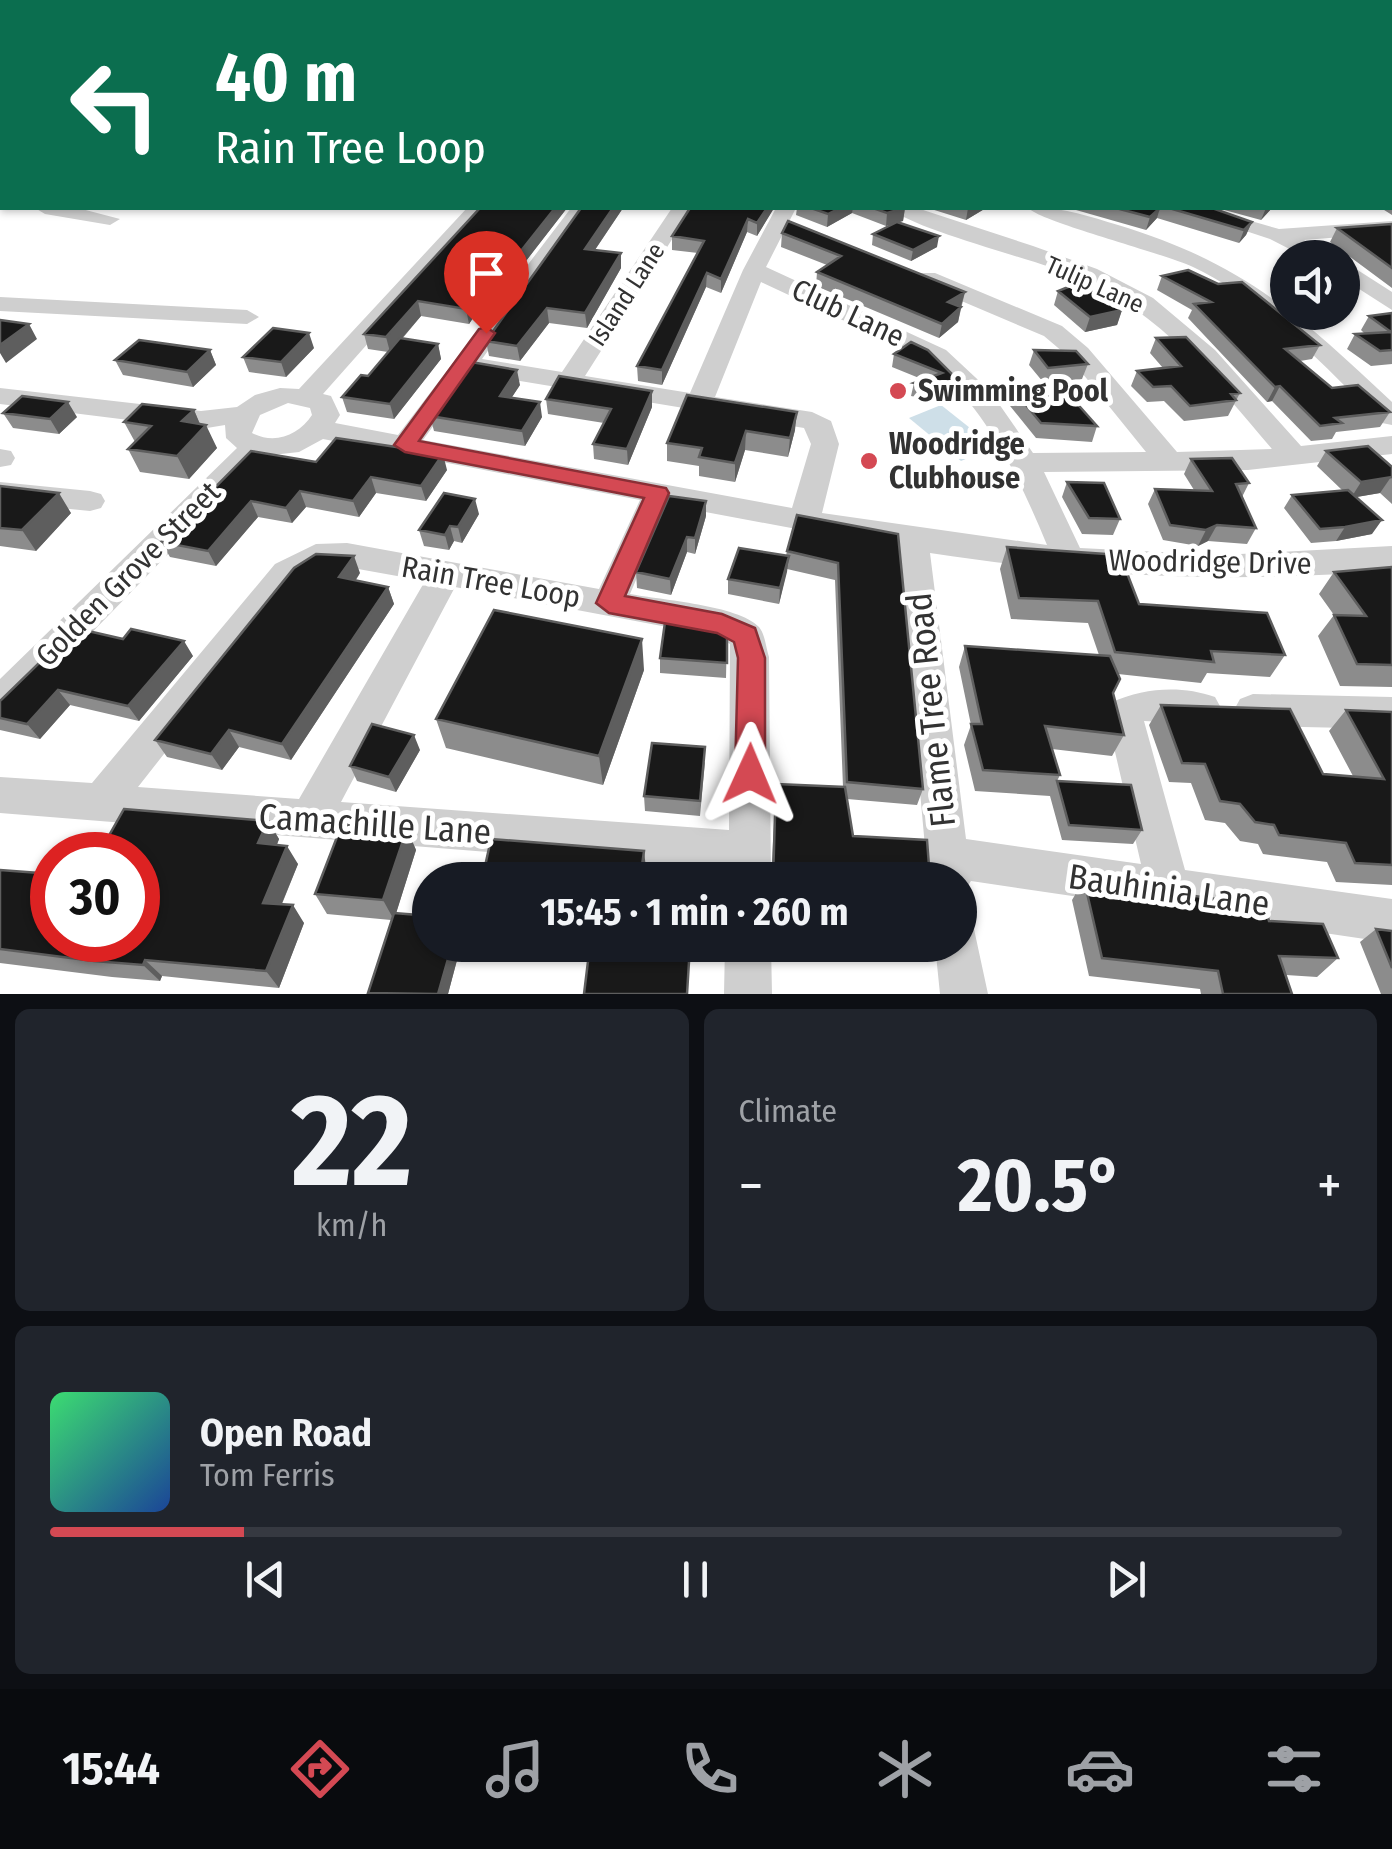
<!DOCTYPE html>
<meta charset="utf-8">
<style>
:root{--surface:#171b24;--page:#20242c;--text:#f1f3f6;--muted:#9ea1a6;--line:#363941;--accent:#d44953}
body{margin:0;font-family:"Fira Sans Condensed",sans-serif;background:var(--page);color:var(--text);height:100vh;display:flex;flex-direction:column;font-size:38px;white-space:nowrap}
*{box-sizing:border-box;margin:0}
p{font-size:32px;color:var(--muted)}
.icon{flex:none;width:55px;height:55px;fill:none;stroke:currentColor;stroke-width:2;stroke-linecap:round;stroke-linejoin:round}
.map{position:relative;height:994px;overflow:hidden}
.panel{display:flex;flex-direction:column;gap:15px;padding:15px;background:#0d0f14;flex:1}
.panel>*{flex:none}
.guide{position:absolute;left:0px;top:0px;width:1392px;height:210px;box-shadow:0 2px 8px #0004;background:#0b6e4f;color:#fff;overflow:hidden}
.fabs{position:absolute;left:1270px;top:240px;display:grid;gap:20px}
.fabs a{display:grid;place-items:center;width:90px;height:90px;border-radius:50%;background:var(--surface);box-shadow:0 2px 8px #0004;font-size:50px}
.speed{position:absolute;left:30px;top:832px;display:flex;gap:20px;font-size:50px;font-weight:700;text-align:center}
.speed>*{display:grid;place-content:center;width:130px;height:130px;border-radius:50%;background:var(--surface);box-shadow:0 2px 8px #0004;line-height:1}
.speed .limit{border:15px solid #d22;background:#fff;color:#111}
.pin{position:absolute;display:grid;place-items:center;width:85px;height:85px;color:#fff;margin:-102px -42px;border-radius:50% 50% 50% 0;rotate:-45deg;box-shadow:0 0 10px #0007}
.pin .icon{rotate:45deg}
.me{position:absolute;width:110px;margin:-55px;rotate:1deg;stroke-linejoin:round;filter:drop-shadow(0 0 8px #0008)}
.turn{display:flex;align-items:center;gap:35px;height:210px;padding:0 50px;font-size:45px}
.turn .icon{width:130px;height:130px;stroke-width:2.5}
.turn b{display:block;font-size:70px;line-height:85px}
.big{font-size:75px;font-weight:700;line-height:1.1}
.panel .card{flex:1;display:flex;flex-direction:column;justify-content:center;gap:15px;min-width:0;padding:0 35px;border-radius:15px;background:var(--page)}
.panel .dial{align-items:center;gap:0}
.dial b{font-size:130px;line-height:1}
.song{display:flex;align-items:center;gap:30px}
.cover{width:120px;height:120px;border-radius:15px;background:linear-gradient(135deg,hsl(140 70% 55%),hsl(220 70% 35%))}
.played{height:10px;border-radius:5px;background:linear-gradient(90deg,var(--accent) 15%,var(--line) 15%)}
.keys{display:flex;justify-content:space-around;direction:ltr}
.heat{display:flex;justify-content:space-between;align-items:center;font-size:55px;direction:ltr}
.panel .tiles{flex:1;display:grid;gap:15px;grid-template-columns:1fr 1fr}
.card:last-child{grid-column:span 2}
.trip{position:absolute;left:412px;top:862px;width:565px;height:100px;border-radius:50px;background:var(--surface);box-shadow:0 2px 8px #0004;font-weight:700;line-height:100px;text-align:center}
.dock{display:flex;height:160px;justify-content:space-around;align-items:center;background:#090b0e;color:var(--muted)}
.dock .icon{width:70px;height:70px}
.dock .current{color:var(--accent)}
.dock b{font-size:45px;color:var(--text)}
.map>svg:first-child{display:block}
.water{fill:#cedfe8}
.lines{fill:none;stroke-linecap:round;stroke-linejoin:round}
.minor{fill:#cfcfcf;fill-rule:evenodd}
.major{fill:#aaa;fill-rule:evenodd}
.highway{fill:#999;fill-rule:evenodd}
.highway-bridge{stroke:#999;stroke-width:21}
.wall{fill:#8c8c8c}
.shaded-wall{fill:#5e5e5e}
.building{fill:#191919;stroke:#5e5e5e;stroke-width:2.5}
.route{fill:#d44953;stroke:#8a2f36;stroke-width:2.5}
.poi-dot{fill:#d44953;stroke:#fff;stroke-width:4}
.labels{text-anchor:middle;stroke-width:10;stroke-linejoin:round;paint-order:stroke}
.far-street-label{font-size:25px;fill:#323232;stroke:#fff}
.street-label{font-size:30px;fill:#323232;stroke:#fff}
.poi-label{font-size:30px;font-weight:bold;fill:#323232;stroke:#fff;text-anchor:start}
.near-street-label{font-size:35px;fill:#323232;stroke:#fff}
</style>
<div class="map">
<svg width="1392" height="994" viewBox="0 0 1392 994">
<rect width="100%" height="100%" fill="#fff"/>
<path class="water" d="M941,405L994,447L961,461L909,418Z"/>
<g class="lines">
<path class="minor" d="M538,0H553L555,2H539Z
M602,0H621L623,2H603Z
M974,0H986L987,2H974Z
M1047,0H1059L1060,2H1047Z
M1215,0H1227L1228,2H1215Z
M0,194H2V206H0Z
M35,208H78L120,219L110,225L45,214Z
M467,208H488L323,394L331,396L340,415L335,423L398,435L571,208H591L482,359L562,372L672,208H692L585,376L690,393L743,270L776,208H796L766,267L946,350L990,391L1033,453L1146,452L1070,358L1044,336L919,283V273H935L1062,326L1088,348L1177,452L1272,449C1214,381 1162,313 1078,277C1040,261 911,229 890,208H917L1033,246L1097,269L1153,298L1215,350L1301,446L1392,436V454L1248,470L1044,472L1080,548L1222,555L1392,546V570C1237,584 1085,577 930,553L966,839L1141,864L1106,713L1112,702C1144,688 1181,685 1215,697L1221,708L1215,719L1202,724L1144,721L1185,870L1392,899V943L971,881L960,897V880H928L898,548L668,505L630,594C661,600 738,605 759,627C765,634 766,648 769,657L771,880H727L728,871L0,813V777L92,783L275,564L316,544L347,543L599,589L640,500L323,439L299,452L263,456L13,714L0,719V679L237,448L226,438L225,425L201,429L0,404V388L201,411L237,407L255,395L280,388L299,389ZM761,282L928,360C987,410 1018,475 1047,545L822,513L839,444L831,421L812,412L715,397ZM472,373L804,428L811,444L792,508L423,440ZM288,403L310,408L312,415C299,435 275,445 252,433L260,415ZM322,567H347L425,581L299,799L138,787L299,582ZM455,587L715,636L730,644L729,830L341,802Z
M1028,208C1059,206 1088,216 1118,225C1244,263 1300,316 1392,402V425L1382,423C1324,366 1268,303 1193,267C1160,252 1044,223 1028,208Z
M1176,208H1206L1279,229L1392,221V233L1304,240L1336,258H1307L1270,239Z
M1342,260L1392,292V310L1342,278Z
M0,297L247,310L259,317L247,324L0,311Z
M0,449L11,451L15,458L11,465L0,467Z
M0,482L90,491L101,494L105,501L101,508L90,511L0,502Z
M1253,694L1392,697V729L1253,726L1240,721L1234,710L1240,699Z
M960,923L974,929L988,994H940L935,945H960Z
M725,945H771L772,994H724Z"/>
<path class="major" d="M2,149V163L0,164V150Z"/>
<path class="highway" d="M0,21H2V33H0Z"/>
<path class="highway-bridge" d="M152,2L169,0"/>
</g>
<path class="wall" d="M1232,0H1266L1265,2H1232Z
M1390,82L1392,83V215L1381,208H1390Z
M480,208H567L481,319L475,315L469,324L421,316L402,339L438,344L441,359L394,419L347,412L342,397L368,376L388,352L368,349L364,334Z
M581,208H623L595,250L621,268L587,328L549,323L520,361L489,356L486,341Z
M690,208H774L757,236L747,232L721,293L706,287L662,385L638,381L637,366L698,253L672,250V236Z
M797,208H905L903,221L898,222L937,247L911,261L872,245L873,234L895,223L886,226L852,213L827,227L796,215Z
M928,208H986L966,220Z
M1069,208H1212L1252,222L1246,235L1239,243L1157,218L1146,230Z
M1217,208H1272L1261,220Z
M1392,224V288L1330,242L1337,228Z
M782,233L965,292L958,322L939,338L816,286L817,272L827,265L781,247Z
M1162,276L1320,345L1312,359L1300,361L1332,388L1390,412L1380,427L1336,432L1332,439L1311,441L1272,401L1267,402L1188,318L1192,310L1157,290Z
M1058,291L1122,310L1117,325L1085,332L1054,305Z
M1392,313V364L1371,366L1347,349L1355,334H1365L1361,330L1369,316Z
M1156,338L1240,393L1228,416L1184,421L1164,401L1147,402L1131,386L1137,371L1163,368L1150,353Z
M911,342L964,386L961,399L950,404L911,396L914,383L924,380L892,367L894,354Z
M314,348L286,377L249,372L243,357Z
M210,350L216,365L193,387L123,375L115,360Z
M1034,350L1088,364L1082,379L1058,382L1097,426L1092,442L1036,438L1006,401L1010,386L1043,382L1029,365Z
M520,385L511,398L542,417L525,446L434,431L430,416Z
M652,391V407L628,465L594,459L593,444L604,423L548,414L546,399Z
M687,395L795,430L788,457L745,450L735,482L699,476V466L667,461V443Z
M194,410L200,424L217,448L189,479L140,472L128,449L135,442L124,422Z
M3,413L77,417L59,434L13,428Z
M1326,451L1392,467V504L1380,493L1356,497L1372,534L1336,541L1311,543L1284,508L1292,495L1343,491L1317,466Z
M1191,459L1249,483L1242,497L1256,528L1247,544L1208,541L1198,546L1163,540L1148,504L1155,489L1194,490L1184,474Z
M316,462L447,470L426,501L376,493L359,517L306,507L292,523L258,517L216,566L170,557L161,542Z
M1067,482L1120,519L1113,535L1082,534L1062,497Z
M0,486L71,513L36,551L0,546Z
M479,514L462,543L454,541L449,550L424,546L419,530Z
M706,516L695,554L687,552L671,595L637,588L636,572Z
M898,534L923,789L917,805L847,799L853,836L929,866L946,880H771L776,784L843,787L835,580L787,569L779,604L728,594V579L786,556L787,551Z
M1007,547L1139,604L1285,655L1270,677L1207,673L1201,683L1118,674L1113,693L1124,735L1112,756L1052,749L1060,775L1057,781L1142,830L1133,844L1062,840L1050,796L975,791L964,745L971,725L959,667L965,646L1099,655L1088,623L1011,619L1000,569Z
M1392,567V687L1340,686L1318,636L1334,615L1319,594L1334,572Z
M360,573L356,580L388,587L394,604L291,760L239,747L222,770L167,757L155,740Z
M727,631L726,678L660,673V658Z
M123,639L193,656L139,721L70,705L40,739L0,730V701Z
M644,670L603,785L446,748L436,719Z
M1161,705L1323,774L1353,776L1329,731L1346,710L1392,712V885L1336,882L1327,862L1263,854L1258,844L1240,841L1225,823L1205,820L1191,783L1169,782L1149,725Z
M420,750L396,792L357,781L350,766Z
M705,762L700,816L645,811L644,796Z
M268,821L279,839L277,845L298,864L282,904L304,923L279,988L162,976L160,981L112,977L0,963V870L52,940Z
M407,829L416,850L396,913L461,945L448,994H368L391,920L327,914L315,894Z
M1084,880L1269,921L1338,958L1317,977L1286,975L1292,994H1201L1200,989L1089,976L1072,900Z
M1376,929L1392,931V994H1381L1360,942Z"/>
<path class="shaded-wall" d="M220,0H234L235,2H215Z
M2,115V143L0,144V116Z
M555,208H567L481,319L479,304Z
M613,208H623L586,263L585,249Z
M767,208H774L757,236V223Z
M840,208H853L852,213L827,227L828,214Z
M905,208L903,221L886,226L887,213Z
M968,208H986L966,220Z
M1160,208L1157,218L1146,230L1150,217Z
M1266,208H1272L1261,220Z
M748,219L747,232L721,293V279Z
M1252,222L1246,235L1239,243L1244,230Z
M939,236L937,247L911,261L913,250Z
M621,253V268L587,328L585,313Z
M707,273L706,287L662,385V370Z
M965,292L961,306L948,302Z
M473,300L475,315L469,324L466,309Z
M418,301L421,316L390,352L386,337Z
M961,307L958,322L939,338L942,324Z
M547,308L549,323L520,361L517,346Z
M1122,310L1117,325L1085,332L1090,317Z
M29,324L37,339L6,363L0,353V345Z
M309,333L314,348L286,377L281,362Z
M438,344L441,359L394,419L390,404Z
M210,350L216,365L193,387L187,372Z
M517,370L520,385L503,411L500,396Z
M964,386L961,399L950,404L953,391Z
M1280,386L1272,401L1267,402L1275,387Z
M652,391V407L628,465L627,449Z
M68,402L77,417L59,434L50,419Z
M540,402L542,417L525,446L522,431Z
M194,410L202,429L206,425L217,448L189,479L177,456L182,421Z
M797,412L795,430L788,457L790,438Z
M746,431L745,450L735,482V463Z
M443,454L447,470L426,501L421,486Z
M371,477L376,493L359,517L353,501Z
M1391,477L1380,493L1351,498L1361,482Z
M300,491L306,507L292,523L286,508Z
M59,493L71,513L36,551L22,530Z
M475,499L479,514L462,543L458,527Z
M251,501L258,517L216,566L208,551Z
M706,501V516L695,554V538Z
M1382,520L1372,534L1336,541L1345,527Z
M1217,525L1208,541L1198,546L1206,530Z
M450,526L454,541L449,550L445,535Z
M687,537V552L671,595L670,579Z
M354,556L360,573L346,594L339,577Z
M789,556L787,572L779,604L780,588Z
M388,587L394,604L291,760L282,744Z
M642,639L644,670L603,785L599,756Z
M184,641L193,656L139,721L128,706Z
M58,690L70,705L40,739L27,724Z
M229,730L239,747L222,770L211,754Z
M414,735L420,750L396,792L389,777Z
M268,821L279,839L270,861L258,843Z
M407,829L416,850L394,920L383,900Z
M287,846L298,864L275,920L263,903Z
M644,851L646,868L644,880H640Z
M293,905L304,923L279,988L266,971Z
M452,945H461L448,994H438Z
M145,960L162,976L160,981L143,965Z"/>
<path class="building" d="M168,0H220L215,2H163Z
M344,0H504L514,2H344Z
M2,60V115L0,116V70H2L0,69V61Z
M1390,82L1392,83V197L1390,196Z
M480,208H555L479,304L473,300L466,309L418,301L386,337L364,334Z
M581,208H613L585,249L621,253L585,313L547,308L517,346L486,341Z
M690,208H767L757,223L748,219L721,279L707,273L662,370L637,366L704,241L672,236Z
M811,208H840L828,214Z
M873,208H905L887,213Z
M1116,208H1160L1150,217Z
M1169,208H1212L1252,222L1244,230Z
M788,221L965,292L948,302L961,307L942,324L817,272L841,256L782,233Z
M897,222L939,236L913,250L873,234Z
M1392,224V268L1337,228Z
M1188,270L1218,284L1242,282L1320,345L1285,349L1332,388L1358,385L1390,412L1335,418L1342,423L1320,426L1280,386L1275,387L1194,304L1211,302L1162,276Z
M1078,283L1122,310L1090,317L1058,291Z
M1392,313V350L1380,351L1355,334L1391,332L1369,316Z
M0,320L29,324L0,345Z
M273,328L309,333L281,362L243,357Z
M1186,337L1240,393L1231,394L1236,400L1190,406L1171,386L1153,387L1137,371L1181,366L1156,338Z
M400,338L438,344L390,404L342,397L361,375L368,376Z
M139,340L210,350L187,372L115,360Z
M911,342L928,350L964,386L953,391L914,383L942,373L894,354Z
M1034,350L1076,351L1088,364L1048,368Z
M471,362L517,370L500,396L540,402L522,431L430,416Z
M559,376L652,391L627,449L593,444L611,409L546,399Z
M1057,381L1097,426L1041,423L1010,386Z
M687,395L797,412L790,438L746,431L735,463L699,457L702,448L667,443Z
M22,396L68,402L50,419L3,413Z
M142,404L194,410L182,421L206,425L177,456L128,449L151,426L124,422Z
M336,438L443,454L421,486L371,477L353,501L300,491L286,508L251,501L208,551L161,542L251,451L316,462Z
M1368,446L1392,467V477L1361,482L1326,451Z
M1232,458L1249,483L1236,484L1256,528L1217,525L1206,530L1170,525L1155,489L1212,491L1191,459Z
M1067,482L1104,483L1120,519L1089,518Z
M0,486L59,493L22,530L0,528Z
M1348,490L1382,520L1345,527L1320,529L1292,495Z
M444,493L475,499L458,527L450,526L445,535L419,530Z
M669,496L706,501L695,538L687,537L670,579L636,572Z
M797,515L898,534L923,789L847,782L838,563L787,551Z
M1007,547L1120,555L1139,604L1267,613L1285,655L1211,651L1214,662L1115,652L1098,601L1019,598Z
M739,548L789,556L780,588L728,579Z
M316,554L354,556L339,577L388,587L282,744L229,730L211,754L155,740L294,568Z
M1392,567V665L1357,664L1334,615L1366,616L1334,572Z
M494,610L642,639L599,756L436,719Z
M666,615L727,631V663L660,658Z
M75,628L123,639L131,629L184,641L128,706L58,690L27,724L0,718V701Z
M965,646L1110,656L1120,679L1113,693L1124,735L1045,726L1060,775L983,770L971,724H982Z
M1161,705L1290,709L1323,774L1384,779L1346,710L1392,712V865L1355,863L1346,843L1279,835L1274,825L1255,822L1240,804L1220,801L1205,764L1182,763Z
M372,724L414,735L389,777L350,766Z
M652,743L705,747L700,801L644,796Z
M1057,781L1131,785L1142,830L1069,825Z
M776,784L845,787L853,836L927,840L929,866L944,870L946,880H773Z
M124,809L268,821L258,843L287,846L263,903L293,905L266,971L145,960L143,965L94,961L0,949V870L52,874V940H138V855H98Z
M342,824L407,829L383,900L315,894Z
M491,839L644,851L640,880H482Z
M1084,880L1265,906L1269,921L1323,924L1338,958L1279,956L1292,994H1223L1218,971L1102,958Z
M394,913L430,916V945H452L438,994L368,993Z
M1376,929L1392,931V968Z
M590,945H690L687,994H584Z"/>
<path class="route" d="M486,327L495,333L419,441L666,488L669,493L625,596L722,614L755,628L765,658V774L761,784L750,788L739,784L735,774L738,658L734,642L717,633L609,613L596,603L644,498L405,452L394,445L479,329Z"/>
<g class="poi-dot">
<circle cx="898" cy="391" r="10"/>
<circle cx="869" cy="461" r="10"/>
</g>
<g class="labels">
<g class="far-street-label">
<text transform="translate(1095 284) rotate(24)" y="9">Tulip Lane</text>
<text transform="translate(626 294) rotate(-57)" y="9">Island Lane</text>
</g>
<g class="street-label">
<text transform="translate(848 313) rotate(25)" y="10">Club Lane</text>
<text transform="translate(1210 562) rotate(1)" y="10">Woodridge Drive</text>
<text transform="translate(128 574) rotate(-45)" y="10">Golden Grove Street</text>
<text transform="translate(491 582) rotate(10)" y="10">Rain Tree Loop</text>
</g>
<g class="poi-label">
<text x="918" y="401">Swimming Pool</text>
<text x="889" y="454">Woodridge<tspan x="889" dy="34">Clubhouse</tspan></text>
</g>
<g class="near-street-label">
<text transform="translate(931 710) rotate(-96)" y="12">Flame Tree Road</text>
<text transform="translate(375 824) rotate(4)" y="12">Camachille Lane</text>
<text transform="translate(1169 890) rotate(8)" y="12">Bauhinia Lane</text>
</g>
</g>
</svg>
<div class="fabs">
<a><svg class="icon" aria-label="sound" viewBox="0 0 24 24"><path d="M4 9h4l5-4v14l-5-4H4zM17 9q2 3 0 6"/></svg></a>
</div>
<div class="speed"><div class="limit">30</div></div>
<div class="pin" style="left:486px;top:333px;background:#d93025"><svg class="icon" aria-label="arrive" viewBox="0 0 24 24"><path d="M6 21V4h12l-3 4 3 4H6"/></svg></div>
<svg class="me" style="left:750px;top:774px" viewBox="-20 -20 40 40"><path d="M0-17L14 15 0 8-14 15z" fill="#d44953" stroke="#fff" stroke-width="4"/></svg>
<div class="trip">15:45 · 1 min · 260 m</div>
<div class="guide">
<div class="turn"><svg class="icon" aria-label="left" viewBox="0 0 24 24"><path d="M17 20v-9H6M10 6l-5 5 5 5"/></svg><div><b>40 m</b>Rain Tree Loop</div></div>
</div>
</div>
<section class="panel">
<div class="tiles">
<div class="card dial"><b>22</b><p>km/h</p></div>
<div class="card"><p>Climate</p>
<div class="heat"><a>−</a><b class="big">20.5°</b><a>+</a></div>
</div>
<div class="card">
<div class="song"><i class="cover"></i><div><b>Open Road</b><p>Tom Ferris</p></div></div>
<div class="played"></div>
<div class="keys"><svg class="icon" aria-label="previous" viewBox="0 0 24 24"><path d="M18 5L8 12l10 7zM5 5v14"/></svg><svg class="icon" aria-label="pause" viewBox="0 0 24 24"><path d="M8 5v14M16 5v14"/></svg><svg class="icon" aria-label="next" viewBox="0 0 24 24"><path d="M6 5l10 7-10 7zM19 5v14"/></svg></div>
</div>
</div>
</section>
<nav class="dock">
<b>15:44</b>
<svg class="icon current" aria-label="directions" viewBox="0 0 24 24"><path d="M12 3l9 9-9 9-9-9zM9 14v-3h6M13 9l2 2-2 2"/></svg>
<svg class="icon" aria-label="music" viewBox="0 0 24 24"><path d="M9 18V5l10-2v13"/><circle cx="6" cy="18" r="3"/><circle cx="16" cy="16" r="3"/></svg>
<svg class="icon" aria-label="phone" viewBox="0 0 24 24"><path d="M5 4h4l2 5-3 2q2 4 5 5l2-3 5 2v4C11 20 4 13 5 4z"/></svg>
<svg class="icon" aria-label="climate" viewBox="0 0 24 24"><path d="M12 3v18M4 7l16 10M4 17L20 7"/></svg>
<svg class="icon" aria-label="car" viewBox="0 0 24 24"><path d="M5 17H2v-5l4-1 3-4h7l3 4 3 1v5h-3M9 17h6M6 11h13"/><circle cx="7" cy="17" r="2"/><circle cx="17" cy="17" r="2"/></svg>
<svg class="icon" aria-label="filters" viewBox="0 0 24 24"><path d="M4 7h16M4 17h16"/><circle cx="9" cy="7" r="2"/><circle cx="15" cy="17" r="2"/></svg>
</nav>
